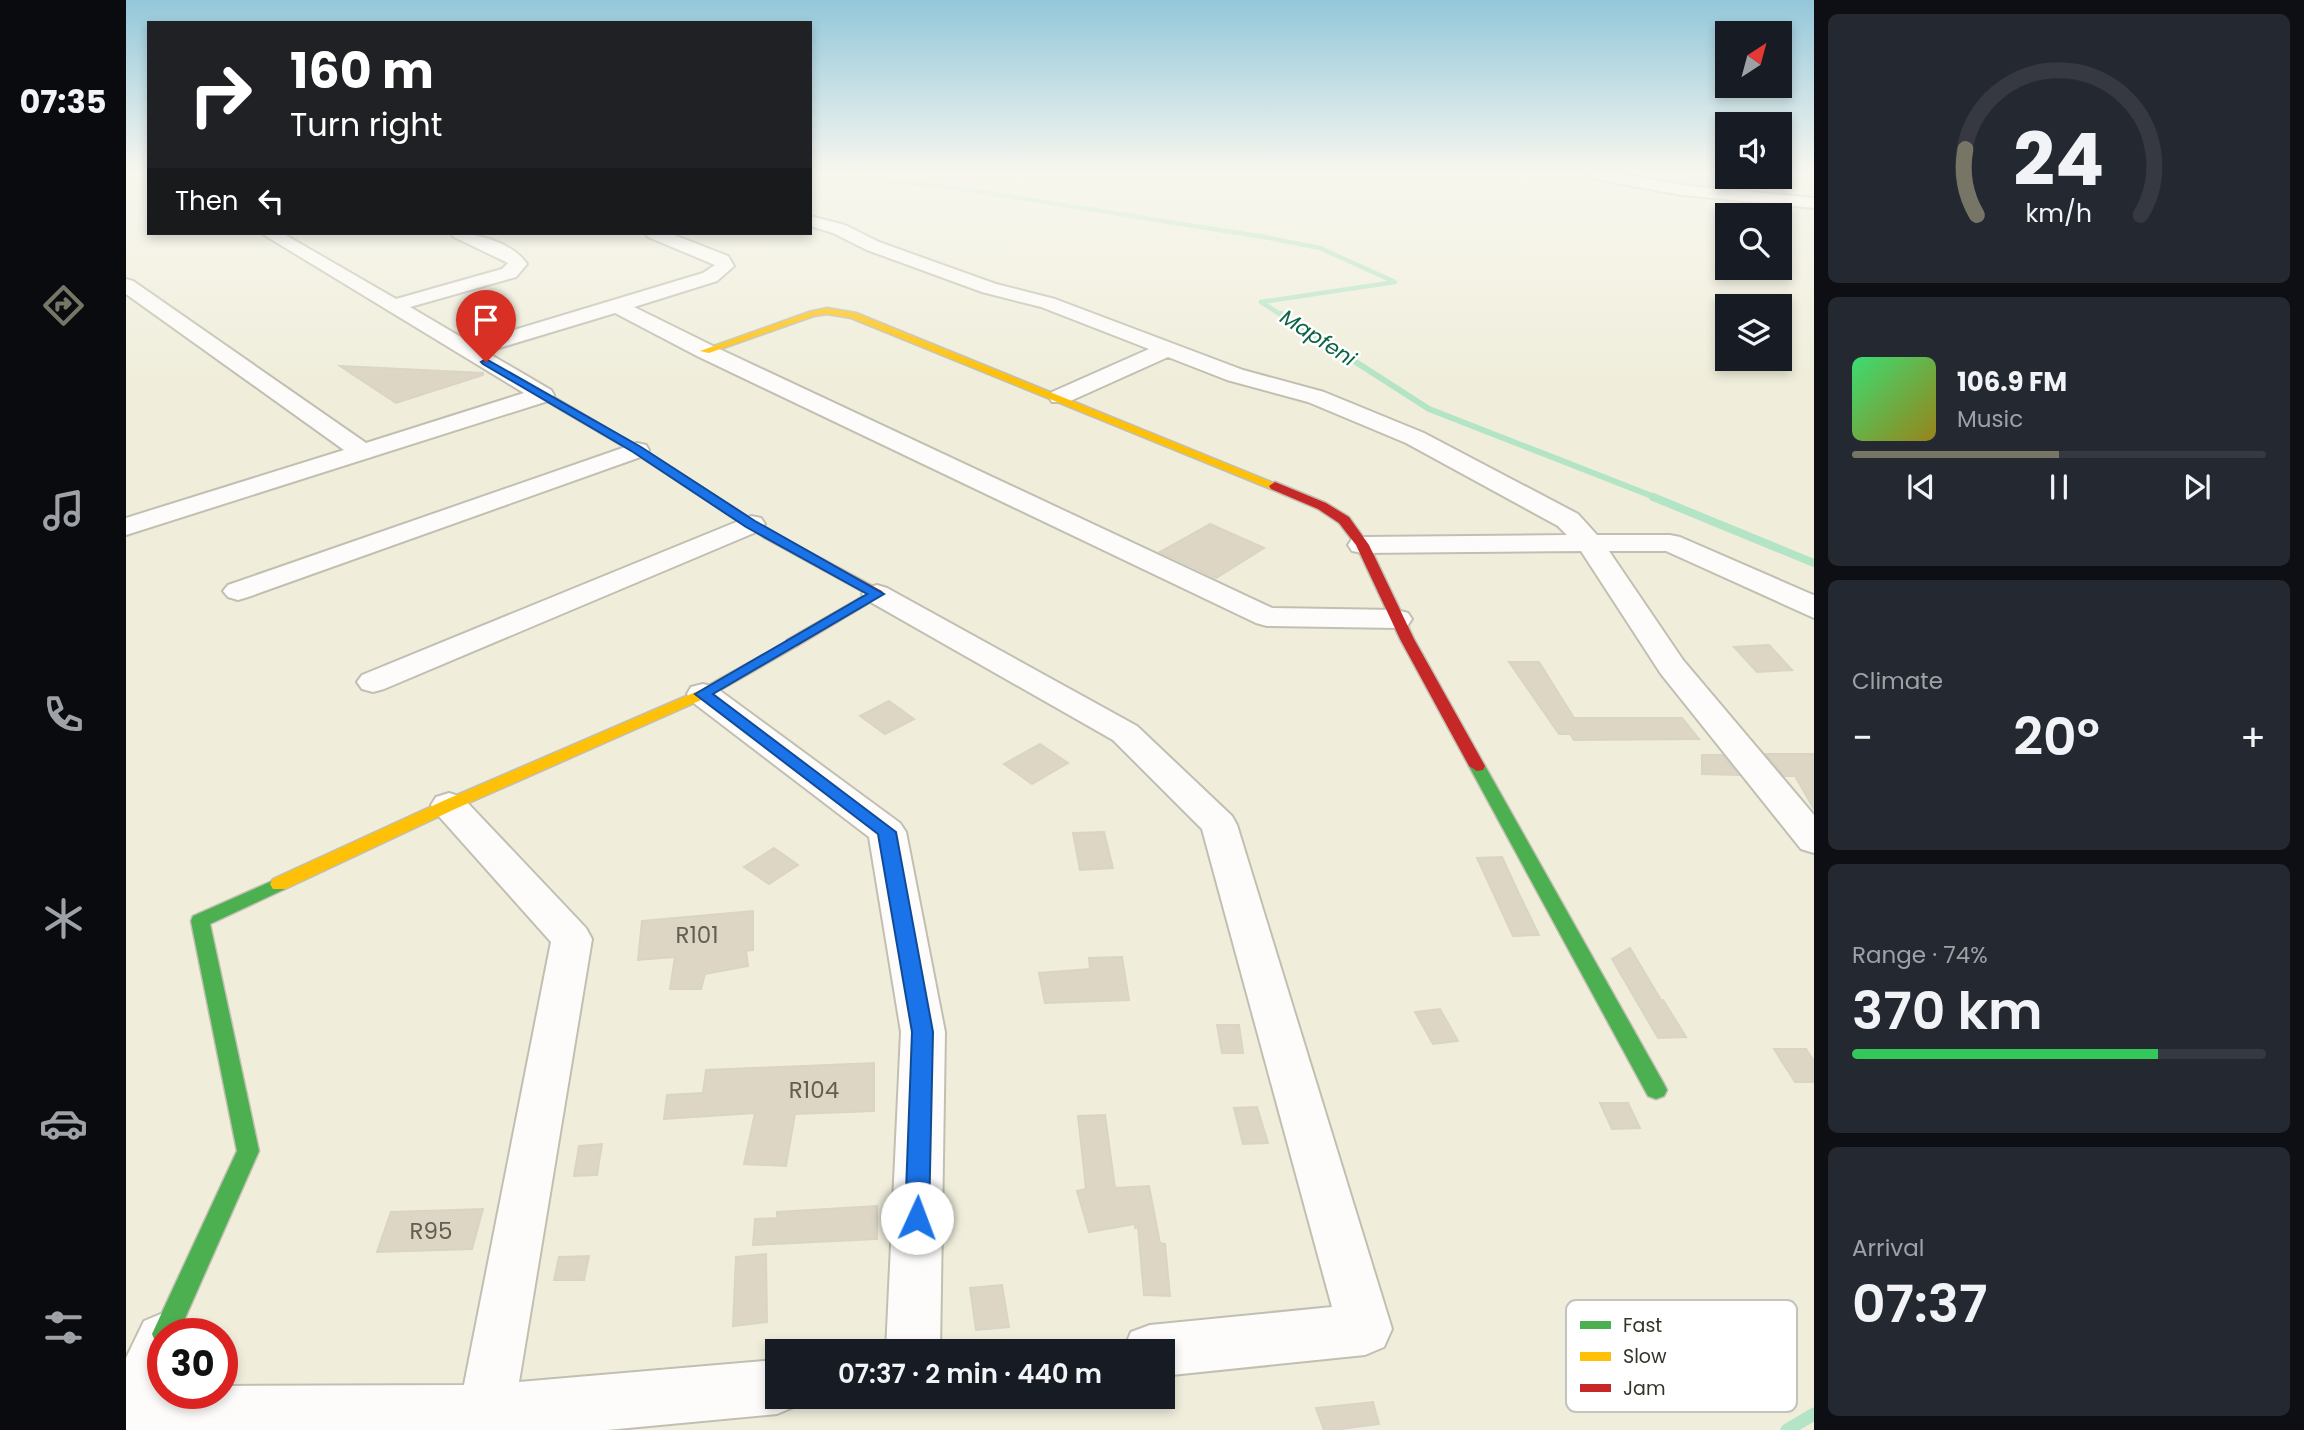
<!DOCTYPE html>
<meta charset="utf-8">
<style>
:root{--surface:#171b24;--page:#242831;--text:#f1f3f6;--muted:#9ea1a6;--line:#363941;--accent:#767566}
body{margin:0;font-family:Poppins,sans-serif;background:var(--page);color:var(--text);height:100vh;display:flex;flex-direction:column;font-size:26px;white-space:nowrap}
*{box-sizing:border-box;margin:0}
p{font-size:23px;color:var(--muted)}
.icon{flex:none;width:38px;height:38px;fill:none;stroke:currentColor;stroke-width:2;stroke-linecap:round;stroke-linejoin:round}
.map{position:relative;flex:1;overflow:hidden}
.drawer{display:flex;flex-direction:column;gap:14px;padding:14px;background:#0d0f14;width:490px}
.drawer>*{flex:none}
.top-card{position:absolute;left:21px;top:21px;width:665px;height:214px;border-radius:0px;box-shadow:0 4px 10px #0003;background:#202124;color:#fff;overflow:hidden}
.needle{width:46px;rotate:36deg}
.controls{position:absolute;left:1589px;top:21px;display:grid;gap:14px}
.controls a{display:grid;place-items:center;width:77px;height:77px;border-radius:0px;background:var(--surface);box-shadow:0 4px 10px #0003;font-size:35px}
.speed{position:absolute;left:21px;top:1318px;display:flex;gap:14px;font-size:35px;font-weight:700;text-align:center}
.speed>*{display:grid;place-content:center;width:91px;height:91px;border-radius:50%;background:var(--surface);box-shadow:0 4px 10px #0003;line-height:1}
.speed .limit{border:10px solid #d22;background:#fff;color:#111}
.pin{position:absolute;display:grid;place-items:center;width:60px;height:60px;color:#fff;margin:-72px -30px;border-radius:50% 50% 50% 0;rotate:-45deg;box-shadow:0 0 7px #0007}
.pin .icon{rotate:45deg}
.me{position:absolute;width:77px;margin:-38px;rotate:2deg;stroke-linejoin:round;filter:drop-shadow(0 0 5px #0008)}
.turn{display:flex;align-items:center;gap:24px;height:147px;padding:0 28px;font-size:32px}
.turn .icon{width:91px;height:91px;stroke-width:2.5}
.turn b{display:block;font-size:49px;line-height:60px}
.then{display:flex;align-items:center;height:66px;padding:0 28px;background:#0003;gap:14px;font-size:26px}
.big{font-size:52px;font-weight:600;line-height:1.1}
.drawer .tile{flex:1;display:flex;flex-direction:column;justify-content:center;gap:10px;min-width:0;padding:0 24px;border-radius:10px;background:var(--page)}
.drawer .dial{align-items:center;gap:0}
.dial svg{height:182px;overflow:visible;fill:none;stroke:var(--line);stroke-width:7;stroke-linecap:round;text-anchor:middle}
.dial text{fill:var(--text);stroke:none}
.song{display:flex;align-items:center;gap:21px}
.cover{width:84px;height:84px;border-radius:10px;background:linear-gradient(135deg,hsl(140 70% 55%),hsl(50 70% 35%))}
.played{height:7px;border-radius:4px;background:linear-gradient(90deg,var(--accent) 50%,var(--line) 50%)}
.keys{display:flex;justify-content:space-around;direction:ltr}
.heat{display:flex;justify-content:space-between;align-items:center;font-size:38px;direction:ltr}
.charge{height:10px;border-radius:5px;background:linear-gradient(90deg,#34c759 74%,var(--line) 0)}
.trip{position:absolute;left:639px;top:1339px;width:410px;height:70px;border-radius:0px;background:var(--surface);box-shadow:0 4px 10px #0003;font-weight:600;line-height:70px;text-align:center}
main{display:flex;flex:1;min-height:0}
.dock{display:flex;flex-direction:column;width:126px;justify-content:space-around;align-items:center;background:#090b0e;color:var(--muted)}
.dock .icon{width:49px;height:49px}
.dock .on{color:var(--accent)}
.dock b{font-size:32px;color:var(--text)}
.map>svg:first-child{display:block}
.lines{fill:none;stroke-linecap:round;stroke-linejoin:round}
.stream-far3{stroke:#b4e4c6;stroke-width:4.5}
.stream-far2{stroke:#b4e4c6;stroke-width:6}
.stream-far1{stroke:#b4e4c6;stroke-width:8}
.stream{stroke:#b4e4c6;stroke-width:13}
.building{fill:#ddd6c5;stroke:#d9d4c6;stroke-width:2}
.street-casing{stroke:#c1bfb1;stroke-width:4}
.fast-casing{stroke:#c1bfb1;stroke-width:3}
.slow-casing{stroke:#c1bfb1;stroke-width:3}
.jam-casing{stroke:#c1bfb1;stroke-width:3}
.street{fill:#fdfcfa;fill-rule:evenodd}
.fast{fill:#4caf50;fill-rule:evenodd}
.slow{fill:#ffc107;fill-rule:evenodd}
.jam{fill:#c62828;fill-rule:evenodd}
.route{fill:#1a73e8;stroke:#114b97;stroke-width:2}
.labels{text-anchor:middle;stroke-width:5;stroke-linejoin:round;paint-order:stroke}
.far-water-label{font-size:21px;font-style:italic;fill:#0b6344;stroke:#fff}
.near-number-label{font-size:23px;fill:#625f51}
.key{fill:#fff;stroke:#c2c2be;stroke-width:2}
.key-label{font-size:19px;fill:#353427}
</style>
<main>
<nav class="dock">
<b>07:35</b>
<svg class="icon on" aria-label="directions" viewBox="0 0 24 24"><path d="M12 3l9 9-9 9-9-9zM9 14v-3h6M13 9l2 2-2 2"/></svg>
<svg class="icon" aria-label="music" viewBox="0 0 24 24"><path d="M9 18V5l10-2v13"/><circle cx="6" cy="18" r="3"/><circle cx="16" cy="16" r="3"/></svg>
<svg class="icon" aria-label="phone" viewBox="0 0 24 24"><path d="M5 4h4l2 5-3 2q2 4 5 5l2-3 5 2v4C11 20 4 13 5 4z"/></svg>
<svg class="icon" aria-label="climate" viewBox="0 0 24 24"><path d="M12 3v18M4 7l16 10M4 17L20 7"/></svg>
<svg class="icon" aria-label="car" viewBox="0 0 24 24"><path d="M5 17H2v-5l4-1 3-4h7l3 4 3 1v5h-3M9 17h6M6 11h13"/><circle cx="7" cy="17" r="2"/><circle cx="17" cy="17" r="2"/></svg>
<svg class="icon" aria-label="filters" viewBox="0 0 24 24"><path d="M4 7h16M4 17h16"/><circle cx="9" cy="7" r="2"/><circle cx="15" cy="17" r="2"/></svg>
</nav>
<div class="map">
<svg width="1688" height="1430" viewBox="0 0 1688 1430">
<rect width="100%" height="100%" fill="#f0eedb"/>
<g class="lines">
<path class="stream-far3" d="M729,174L735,178L830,188L1138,237L1194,248L1269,282L1135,302L1157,316"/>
<path class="stream-far2" d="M1155,314L1303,409L1531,498"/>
<path class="stream-far1" d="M1527,497L1688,563"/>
<path class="stream" d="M1661,1430L1688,1414"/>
</g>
<path class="building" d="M214,366L357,373V375L270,403Z
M1084,524L1138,548L1090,578L1034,552Z
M1643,645L1666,670L1631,672L1608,647Z
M1383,662H1413L1448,718H1556L1573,739L1448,740L1444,734H1433Z
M763,701L788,719L759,734L734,716Z
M914,744L942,763L906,784L878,764Z
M1640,754H1688V809L1669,776H1658Z
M1576,755H1596L1612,775L1576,774Z
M978,832L987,868L954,870L947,833Z
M648,848L672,865L643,884L618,867Z
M1376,857L1393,894L1413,935L1387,936L1351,858Z
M627,911V950L620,951L622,966L579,974L575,989H544L549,957L512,960L516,921Z
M1504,948L1535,1000H1537L1560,1037L1532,1038L1486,959Z
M996,957L1003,1000L919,1003L913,973L964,969L963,958Z
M1314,1009L1332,1041L1307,1044L1289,1012Z
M1091,1025H1113L1117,1053H1096Z
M1648,1049H1680L1688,1061V1082H1669Z
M748,1063V1111L669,1114L660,1166L618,1164L629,1113L538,1119L541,1095L577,1093L580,1070Z
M1474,1103H1502L1514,1128L1486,1129Z
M1131,1107L1142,1143L1117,1144L1108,1108Z
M979,1115L989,1188L1023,1186L1034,1243L1039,1244L1044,1296L1018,1295L1012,1227L1009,1228V1224L963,1232L951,1191L960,1189L952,1116Z
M476,1144L471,1175L448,1176L453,1146Z
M751,1206V1239L627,1245L629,1219L651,1218V1212Z
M357,1209L346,1249L251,1252L265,1212Z
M640,1254L641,1322L607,1326L610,1257Z
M463,1256L458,1280H428L433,1257Z
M876,1285L883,1327L850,1330L844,1288Z
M1247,1402L1253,1424L1207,1430H1198L1190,1408Z"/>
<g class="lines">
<defs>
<path id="street" d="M1461,174H1497L1556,185L1688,198V208L1556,195L1469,179Z
M684,216L719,225L753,242L870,284L929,299L1117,370L1198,392L1298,433L1452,514L1471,535H1544L1554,537L1685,594L1688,595V618L1540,551H1483L1557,660L1688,815V853L1675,849L1535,674L1455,551L1236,553L1226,551L1222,545L1226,539L1236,537L1441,535L1432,526L1280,443L1182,402L1101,380L1042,357L942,402H926L923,397L926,392L1023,349L915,307L856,292L741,250L707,233L684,226Z
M135,233H156L270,299L376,269L382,263L328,237L325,233C351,233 386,242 401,264L390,277L284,307L345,343L577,273L589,265L522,237L519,233H543L602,256L608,266L591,281L508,307L587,346L1146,608L1271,610L1282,613L1286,619L1282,625L1271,628L1141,626L1130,623L571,356L489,313L360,352L425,390L428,395L425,400L0,535V518L218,450L0,294V279L7,281L240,443L398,393Z
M511,443L520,445L523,450L520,455L122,597L112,600L102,597L97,591L102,585Z
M625,516L635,518L639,524L635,530L258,689L247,692L236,689L231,682L236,675Z
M751,585L761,588L1011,726L1106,816L1111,825L1266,1329L1258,1347L1239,1355L1036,1376V1351H997L1005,1332L1024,1325L1206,1307L1076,829L987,740L741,600L736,594L741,588Z
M577,684L589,687L774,823L780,832L819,1032L814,1351H760L775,1032L743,837L565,701L561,694L565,687Z
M323,793L336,797L460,928L466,939L393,1382L651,1360V1396H675L670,1406L651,1414L481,1430H0V1358L18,1321L37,1313L56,1321L61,1334H37V1393H96V1386L338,1385L425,942L310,813L305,805L310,797Z"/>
<path id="fast" d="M413,393H421L515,448L650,535L649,538H639L507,452L413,397Z
M1351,761L1359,766L1538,1084L1541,1090L1538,1096L1530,1099L1522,1096L1343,766Z
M153,878L159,879L162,884L159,889L84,924L133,1151L52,1334H37V1345L30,1343L26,1334L111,1151L65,921L67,916Z"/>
<path id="slow" d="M701,308L730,313L1155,486L1149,490L1145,489L725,318L701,314L688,316L583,353L574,351L683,312Z
M666,639L673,643L671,646L582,697L329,809L159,889H147L144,884L147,879L317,801L572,691Z"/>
<path id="jam" d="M1149,482L1200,503L1223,517L1243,545L1288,639L1359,766L1357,770L1351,771L1343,766L1274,639L1230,545L1213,523L1192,509L1145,489L1143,486Z
M644,531L756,591L758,594L671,646H661L659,643L661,640L741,594L639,538L638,535Z"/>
</defs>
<use href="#street" class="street-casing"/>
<use href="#fast" class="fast-casing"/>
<use href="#slow" class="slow-casing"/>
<use href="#jam" class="jam-casing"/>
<use href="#street" class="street"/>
<use href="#fast" class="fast"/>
<use href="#slow" class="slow"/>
<use href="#jam" class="jam"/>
</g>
<linearGradient id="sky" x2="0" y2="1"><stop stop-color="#93c7da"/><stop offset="0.46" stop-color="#f8f7ef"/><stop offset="1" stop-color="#f8f7ef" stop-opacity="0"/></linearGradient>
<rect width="1688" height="375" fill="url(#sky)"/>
<path class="route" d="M360,359L515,447L629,521L758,594L587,694L770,832L807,1032L803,1218L799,1226L791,1229L783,1226L779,1218L786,1032L752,834L569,694L741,594L620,527L507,452L357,364L355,362Z"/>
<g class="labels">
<g class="far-water-label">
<text transform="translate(1192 338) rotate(33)" y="7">Mapfeni</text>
</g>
<g class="near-number-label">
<text x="571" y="943">R101</text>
<text x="688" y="1098">R104</text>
<text x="305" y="1239">R95</text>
</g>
</g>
<rect x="1440" y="1300" width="231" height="112" rx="10" class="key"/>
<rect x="1454" y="1321" width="31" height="8" fill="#4caf50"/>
<rect x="1454" y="1352" width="31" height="9" fill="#ffc107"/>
<rect x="1454" y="1384" width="31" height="8" fill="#c62828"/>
<g class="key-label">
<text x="1497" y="1332">Fast</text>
<text x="1497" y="1363">Slow</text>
<text x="1497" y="1395">Jam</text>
</g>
</svg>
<div class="controls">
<a><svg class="needle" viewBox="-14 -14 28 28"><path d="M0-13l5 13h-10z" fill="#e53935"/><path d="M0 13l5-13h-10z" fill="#9ea1a6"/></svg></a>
<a><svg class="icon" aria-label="sound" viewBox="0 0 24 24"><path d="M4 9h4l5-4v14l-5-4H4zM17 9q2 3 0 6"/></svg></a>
<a><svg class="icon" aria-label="search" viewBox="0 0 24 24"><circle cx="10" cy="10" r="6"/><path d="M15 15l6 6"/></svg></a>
<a><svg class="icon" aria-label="layers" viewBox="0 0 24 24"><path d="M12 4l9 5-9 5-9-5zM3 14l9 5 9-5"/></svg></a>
</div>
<div class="speed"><div class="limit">30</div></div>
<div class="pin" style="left:360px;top:362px;background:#d93025"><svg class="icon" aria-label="arrive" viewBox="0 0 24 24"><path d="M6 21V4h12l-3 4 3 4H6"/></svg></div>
<svg class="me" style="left:791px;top:1218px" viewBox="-20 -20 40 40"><circle r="19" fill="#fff"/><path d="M0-13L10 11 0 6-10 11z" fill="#1a73e8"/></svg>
<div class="trip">07:37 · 2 min · 440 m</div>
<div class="top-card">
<div class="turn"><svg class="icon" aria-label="right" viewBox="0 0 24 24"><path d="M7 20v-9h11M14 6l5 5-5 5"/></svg><div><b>160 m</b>Turn right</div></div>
<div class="then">Then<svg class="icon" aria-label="left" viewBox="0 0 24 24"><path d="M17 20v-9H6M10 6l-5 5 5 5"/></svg></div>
</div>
</div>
<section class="drawer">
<div class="tile dial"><svg viewBox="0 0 100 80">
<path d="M14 69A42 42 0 1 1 86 69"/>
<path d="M14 69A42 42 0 0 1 9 40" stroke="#767566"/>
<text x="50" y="56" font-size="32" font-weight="700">24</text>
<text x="50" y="72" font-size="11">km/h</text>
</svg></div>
<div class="tile">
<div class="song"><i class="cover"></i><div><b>106.9 FM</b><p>Music</p></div></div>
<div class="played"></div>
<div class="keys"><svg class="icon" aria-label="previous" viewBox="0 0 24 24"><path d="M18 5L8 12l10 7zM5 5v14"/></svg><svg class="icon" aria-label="pause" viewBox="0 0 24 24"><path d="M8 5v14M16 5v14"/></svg><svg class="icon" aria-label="next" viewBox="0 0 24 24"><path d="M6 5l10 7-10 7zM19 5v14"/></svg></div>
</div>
<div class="tile"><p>Climate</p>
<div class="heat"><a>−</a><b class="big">20°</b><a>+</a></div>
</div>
<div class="tile"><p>Range · 74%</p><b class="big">370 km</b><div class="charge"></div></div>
<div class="tile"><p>Arrival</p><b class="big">07:37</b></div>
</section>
</main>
